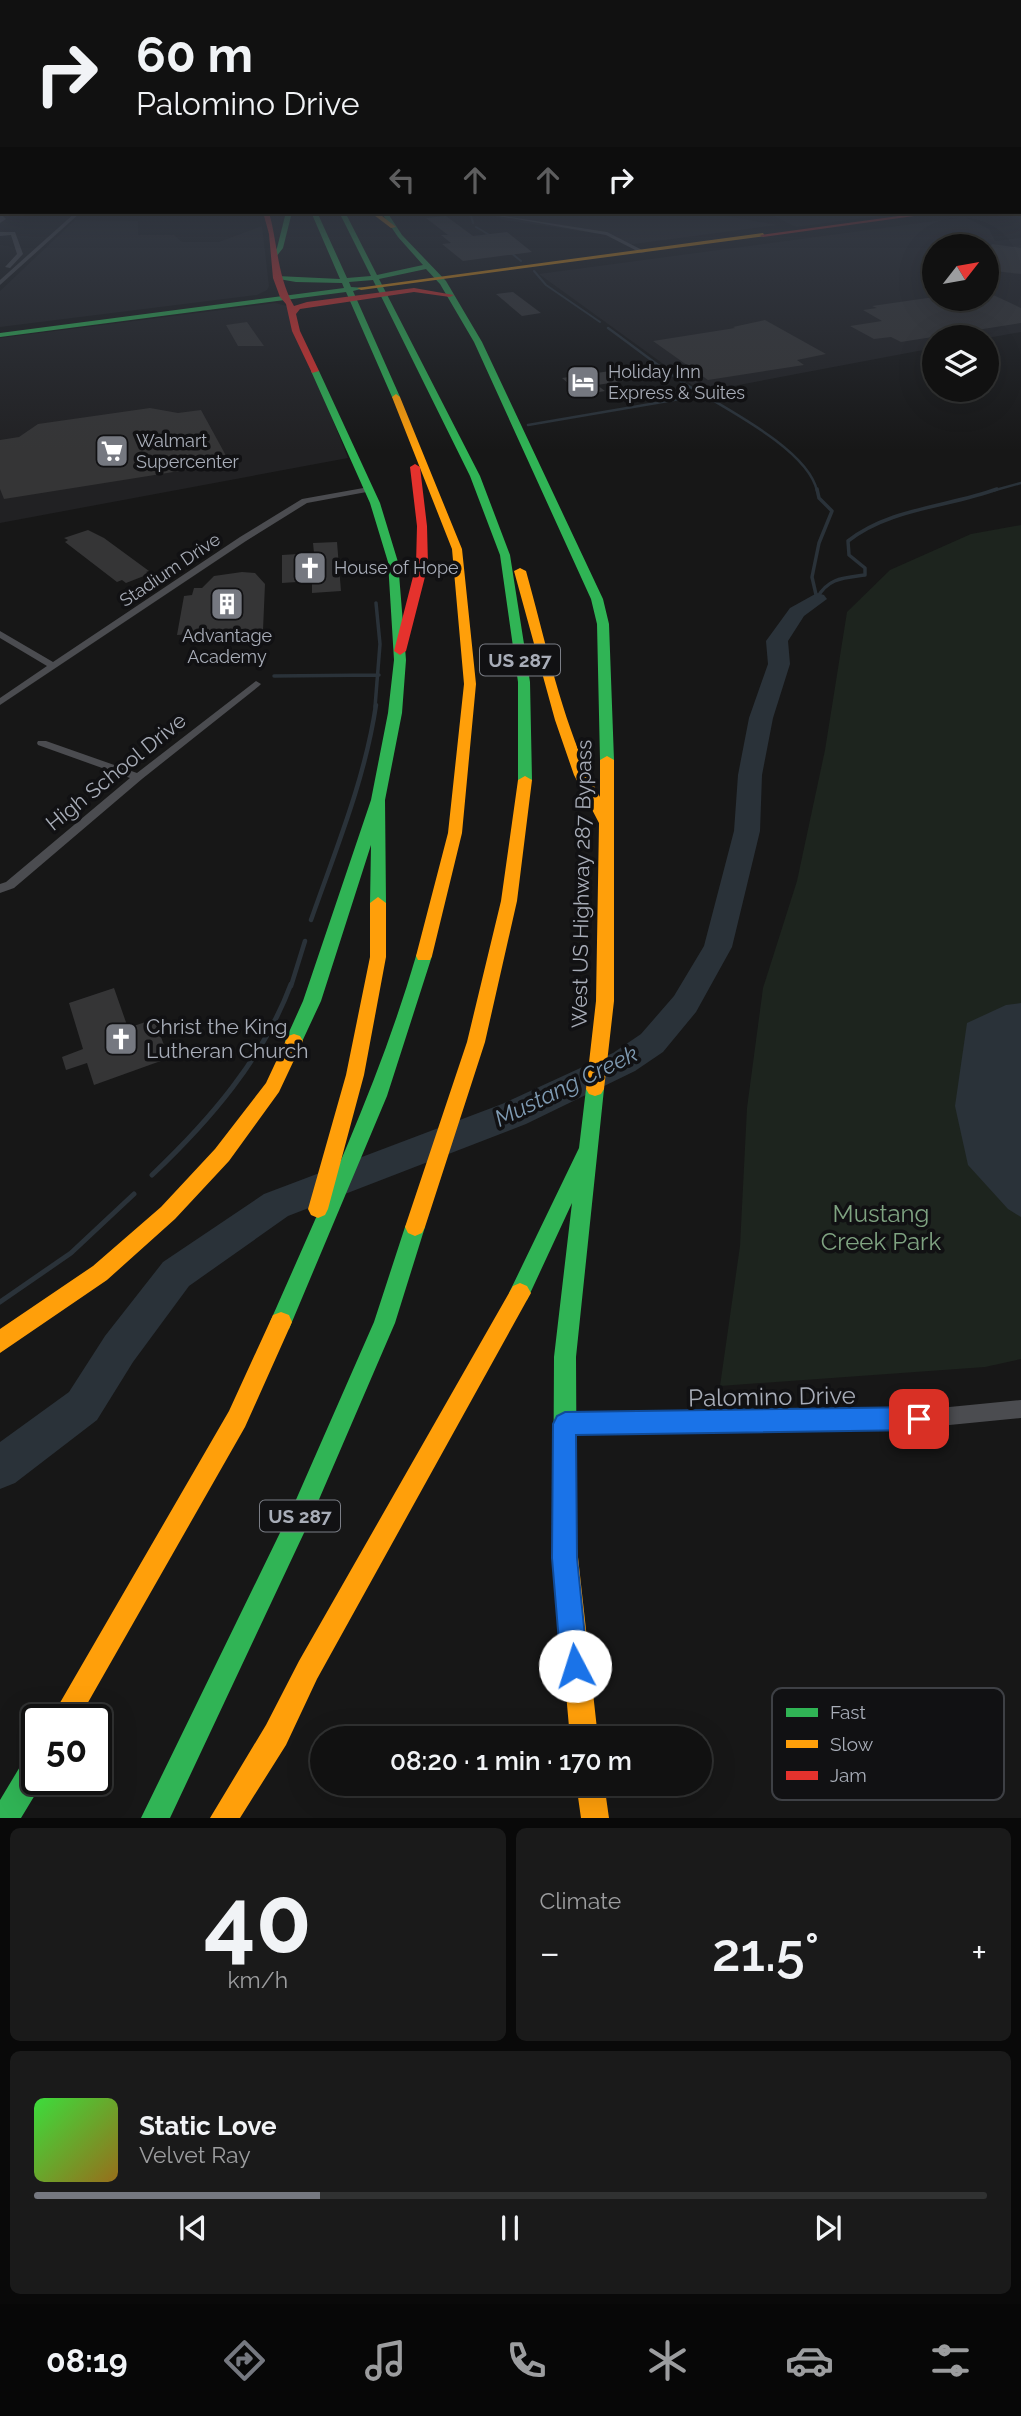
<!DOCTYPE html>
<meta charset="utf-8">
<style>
:root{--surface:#111;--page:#1a1a1a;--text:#f1f3f6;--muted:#9c9d9f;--line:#303131;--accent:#757880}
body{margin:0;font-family:Raleway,sans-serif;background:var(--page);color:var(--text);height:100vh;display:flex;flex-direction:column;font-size:26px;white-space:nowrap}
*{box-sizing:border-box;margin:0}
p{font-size:23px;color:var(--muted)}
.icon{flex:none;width:38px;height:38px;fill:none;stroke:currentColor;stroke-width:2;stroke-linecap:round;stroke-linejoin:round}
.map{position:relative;height:1818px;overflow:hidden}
.side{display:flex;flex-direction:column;gap:10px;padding:10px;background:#090909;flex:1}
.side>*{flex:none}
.hud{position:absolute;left:0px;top:0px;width:1022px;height:214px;box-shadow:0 7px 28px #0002,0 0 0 2px var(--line);background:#111;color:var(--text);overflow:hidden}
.needle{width:46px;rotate:59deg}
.buttons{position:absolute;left:922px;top:234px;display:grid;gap:14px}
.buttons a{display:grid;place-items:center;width:77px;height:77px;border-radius:50%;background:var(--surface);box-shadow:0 7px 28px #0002,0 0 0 2px var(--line);font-size:35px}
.speed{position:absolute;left:21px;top:1704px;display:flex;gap:14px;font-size:35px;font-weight:700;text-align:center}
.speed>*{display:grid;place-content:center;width:91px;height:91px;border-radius:50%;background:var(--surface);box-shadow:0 7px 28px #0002,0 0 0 2px var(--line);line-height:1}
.speed .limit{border:4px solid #111;border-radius:10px;background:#fff;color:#111}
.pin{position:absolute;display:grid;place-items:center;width:60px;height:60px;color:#fff;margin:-30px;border-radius:14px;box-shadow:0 4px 10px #0006}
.me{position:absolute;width:77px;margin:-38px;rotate:355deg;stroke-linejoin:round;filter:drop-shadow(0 0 5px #0008)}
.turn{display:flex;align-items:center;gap:24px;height:147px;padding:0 21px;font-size:32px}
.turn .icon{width:91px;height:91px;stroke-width:2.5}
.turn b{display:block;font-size:49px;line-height:60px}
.lanes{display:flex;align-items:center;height:66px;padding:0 21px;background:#0003;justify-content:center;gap:35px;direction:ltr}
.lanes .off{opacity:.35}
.big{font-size:52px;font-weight:600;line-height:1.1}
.side .card{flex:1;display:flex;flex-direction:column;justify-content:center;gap:10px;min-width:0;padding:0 24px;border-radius:10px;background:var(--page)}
.side .dial{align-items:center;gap:0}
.dial b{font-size:91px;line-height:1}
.song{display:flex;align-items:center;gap:21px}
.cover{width:84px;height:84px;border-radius:10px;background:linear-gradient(135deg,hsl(120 70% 55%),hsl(40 70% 35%))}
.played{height:7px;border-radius:4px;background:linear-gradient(90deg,var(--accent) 30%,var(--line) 30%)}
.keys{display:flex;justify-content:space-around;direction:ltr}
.heat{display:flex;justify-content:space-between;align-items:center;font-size:38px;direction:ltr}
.side .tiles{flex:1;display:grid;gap:10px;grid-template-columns:1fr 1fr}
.card:last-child{grid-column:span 2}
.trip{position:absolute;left:310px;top:1726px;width:402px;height:70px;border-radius:35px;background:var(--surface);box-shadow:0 7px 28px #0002,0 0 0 2px var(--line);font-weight:600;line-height:70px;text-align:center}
.tab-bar{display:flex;height:112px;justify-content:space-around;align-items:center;background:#070707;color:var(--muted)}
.tab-bar .icon{width:49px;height:49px}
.tab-bar .selected{color:var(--accent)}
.tab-bar b{font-size:32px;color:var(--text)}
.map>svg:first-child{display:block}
.built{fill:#212123;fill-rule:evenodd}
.green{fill:#1d241e}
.water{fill:#2a3239}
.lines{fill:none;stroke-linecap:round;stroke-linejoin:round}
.stream-far4{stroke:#2a3239;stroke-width:2}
.stream-far3{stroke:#2a3239;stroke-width:2.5}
.stream-far2{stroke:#2a3239;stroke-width:3.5}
.stream-far1{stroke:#2a3239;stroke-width:4.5}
.stream{stroke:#2a3239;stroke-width:5}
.river{fill:#2a3239;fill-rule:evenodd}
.building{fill:#353536}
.street{fill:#4b4c50;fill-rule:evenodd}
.fast{fill:#30b455;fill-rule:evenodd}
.slow{fill:#ff9f0a;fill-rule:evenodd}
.jam{fill:#e5322d;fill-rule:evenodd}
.route{fill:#1a73e8;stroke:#114b97;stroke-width:2}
.labels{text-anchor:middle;stroke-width:7;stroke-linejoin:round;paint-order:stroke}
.far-poi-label{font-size:18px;fill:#a8adb8;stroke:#111113;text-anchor:start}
.far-street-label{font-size:18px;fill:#a8adb8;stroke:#111113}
.shield{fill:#111113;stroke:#7b7e86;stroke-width:2}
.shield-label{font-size:19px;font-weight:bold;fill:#a8adb8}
.street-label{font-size:21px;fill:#a8adb8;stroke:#111113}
.poi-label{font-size:21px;fill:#a8adb8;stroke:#111113;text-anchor:start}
.water-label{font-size:23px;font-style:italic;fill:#7f9bb3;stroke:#111113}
.near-park-label{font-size:24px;fill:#7fa381;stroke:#111113}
.near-street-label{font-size:24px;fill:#a8adb8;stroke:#111113}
.key{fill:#111113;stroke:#3e4045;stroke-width:2}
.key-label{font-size:19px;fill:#a8adb8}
</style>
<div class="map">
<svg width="1021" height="1818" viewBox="0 0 1021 1818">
<rect width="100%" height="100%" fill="#171717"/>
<path class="built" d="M485,212H724L721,215L777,225L626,245L606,235L504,220Z
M766,212H908L796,227Z
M965,217L989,229L995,241L1021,238V332L987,338H934V348L702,392L539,274ZM934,247H987V299H934Z
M75,220L138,221V235H174L182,242H219L262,226L269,286L267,290L257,295L0,327V291Z
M275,303L287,306L348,458L0,523V338Z"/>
<path class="green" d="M1021,525V1359L985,1367L720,1386L740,1246L747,1108L763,988L797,881L825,750L847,612L890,570L971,534Z"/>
<path class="water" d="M1021,1003V1217L1008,1209L968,1165L955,1106L967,1023L1006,1005Z"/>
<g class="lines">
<path class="stream-far4" d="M465,212L471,216L473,223
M476,227L493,237
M510,252L521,261
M534,271L546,285L600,322"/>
<path class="stream-far3" d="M608,328C633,346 657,365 682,382C718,405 808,448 817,491
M528,425L703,395
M992,491L1021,483"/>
<path class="stream-far2" d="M817,598C828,578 843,578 865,575V568L849,555L848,541C890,508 948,507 997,489
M817,599L812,577L819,543L832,511L819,498L817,489
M274,676L379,675
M375,707L380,644L376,603"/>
<path class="stream-far1" d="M311,920C336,849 365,779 376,705
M291,986L305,941"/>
<path class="stream" d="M152,1175C209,1121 263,1059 291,984
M0,1302L71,1253L134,1194"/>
<path class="river" d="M817,593L824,595L827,599L804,616L788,641L790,664L773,718L762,775L760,831L732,947L696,1012L663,1052L635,1071L526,1124L288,1216L189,1286L133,1362L97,1420L15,1483L0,1489V1442L69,1392L105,1336L163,1262L264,1194L502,1104L613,1053L641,1034L674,996L704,946L734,831L738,775L749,718L768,664L766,641L790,608Z"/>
</g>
<path class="building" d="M446,216L473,236L507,232L532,252L463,261L442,244L451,243L441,235H448L426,218Z
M992,244L1021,248V274L987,270V256Z
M513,292L541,313L522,316L496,294Z
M987,292L1021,308V323L901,342L891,337L874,339L850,326L882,321L863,310L877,308L872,306L934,297V299H987Z
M765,320L826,354L797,360L804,365L708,380L653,341L735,328L733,327Z
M247,322L264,346H238L226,325Z
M617,370L630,380L597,385L605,391L582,395L562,378Z
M150,408L178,413L201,410L230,463L4,499L0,489V440L19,437L38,424Z
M88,530L104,538L149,571L146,572L149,574L126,583L122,580L117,582L65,542L68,540L64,538Z
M337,542L341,591L312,593V581L282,583V555L314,553L313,543Z
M242,572L255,573L265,584L263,630L177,635L184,596L192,595L194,588H202L214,576Z
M114,988L128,1028L154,1019L169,1058L94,1085L87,1063L66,1070L62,1057L83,1049L69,1003Z"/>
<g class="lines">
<path class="street" d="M76,212H81L0,285V280Z
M477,212L607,232L646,252L641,253L606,235Z
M0,213L6,219L0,223Z
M0,232H15L23,254L10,268L5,267L17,254L11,235L0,236Z
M369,487L373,489L372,491L307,503L246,541L0,705V698L47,666L0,638V631L53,662L240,537L302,499Z
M256,681L261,684L259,686L142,779L14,888L0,893V884L6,882L130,778L38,745L37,743L38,741H46L137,773Z
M1021,1400V1418L919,1428L565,1433L559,1430L556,1424L559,1418L565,1415L919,1410Z"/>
<path class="fast" d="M286,212H292L283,248L276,257H272L277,248Z
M311,212H317L347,278L371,276L339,212H345L377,275L423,265L398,237L381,212H387L402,235L446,281L482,342L603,599L609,624L614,760L612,763L607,764L600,760L597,624L591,599L474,342L440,284L426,269L379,279L480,476L510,555L530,682L532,780L525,784L518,780V682L500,555L470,476L373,280L349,282L351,287L365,288L353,291L400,397L396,400L392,397L346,292L0,337V333L344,288L342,283L296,282L273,278L277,276L340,279Z
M315,368L319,371L380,503L398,562L406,660L402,713L385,800L386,903L378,909L370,903L371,845L321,1001L300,1046L294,1048L288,1046L285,1041L303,1001L371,800L388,713L394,660L388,562L370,503L311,371Z
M424,950L430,952L432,956L387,1096L289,1329L281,1332L273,1329L270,1322C323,1201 379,1083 416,956L418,952Z
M595,1082L601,1084L604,1089L576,1357L577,1548L574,1557L565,1560L556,1557L553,1548L554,1357L572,1203L527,1300L520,1303L513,1300L509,1293L579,1148L586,1089L589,1084Z
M415,1218L422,1221L425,1227L395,1323L311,1518L170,1818H141L295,1502L374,1322L405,1227L408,1221Z
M37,1751V1780H44L21,1818H0V1800L27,1755Z"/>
<path class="slow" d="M1020,199H1021V203H1020Z
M370,212H377L396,227L391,228Z
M763,233L765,236L361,290L357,288Z
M396,394L400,397L462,549L476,684L462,833L432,956L430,960H418L416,956L448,833L464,684L452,549L392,397Z
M520,568L526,571C547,646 563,728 600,797V760L607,756L614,760V1001L604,1089L601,1094L595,1096L589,1094L586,1089L596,1001L599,823L574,775L555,720L514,571Z
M525,776L532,780L517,901L485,1042L425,1227L422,1233L415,1236L408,1233L405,1227L467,1042L501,901L518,780Z
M378,897L386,903V957L364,1075L328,1209L325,1215L318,1218L311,1215L308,1209L346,1075L370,957V903Z
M294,1034L300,1036L303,1041L279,1092L229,1161L175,1219L107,1280L0,1353V1329L93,1266L161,1207L215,1149L266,1083L288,1036Z
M520,1283L527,1286L531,1293L527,1300L317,1679L286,1745L240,1818H210L266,1725L299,1661L513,1286Z
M281,1312L289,1315L292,1322L245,1427L78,1720H50L229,1411L273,1315Z
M565,1536L574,1539L577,1548L598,1738H570L553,1548L556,1539Z
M576,1783H604L609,1818H581Z"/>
<path class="jam" d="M263,212H269C278,245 277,276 294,306L307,302L414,288L454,295L450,297L414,292L300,309L296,314L300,331L319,371L312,373L292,331L286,304L280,297L273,278L269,234Z
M928,212H943L763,237L760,235Z
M415,464L420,467L427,526L428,565L406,651L400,655L394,651L416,565L417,526L410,467Z"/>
</g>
<linearGradient id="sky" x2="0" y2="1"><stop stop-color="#0d0d0d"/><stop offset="0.43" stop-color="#363c47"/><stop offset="1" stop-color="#363c47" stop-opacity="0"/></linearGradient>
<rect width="1021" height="451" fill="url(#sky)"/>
<path class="route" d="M919,1407L927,1410L930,1419L927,1427L919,1430L576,1435L577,1558L588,1666L584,1675L575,1679L565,1675L561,1666L552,1558L553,1424L557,1416L565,1412Z"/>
<defs>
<symbol id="hotel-square" viewBox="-11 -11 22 22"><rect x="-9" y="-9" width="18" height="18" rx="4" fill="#757880" stroke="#111113"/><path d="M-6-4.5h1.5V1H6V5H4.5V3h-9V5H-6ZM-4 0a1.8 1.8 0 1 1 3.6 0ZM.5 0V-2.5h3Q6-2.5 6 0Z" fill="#fff"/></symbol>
<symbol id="supermarket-square" viewBox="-11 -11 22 22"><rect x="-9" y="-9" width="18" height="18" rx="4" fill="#757880" stroke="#111113"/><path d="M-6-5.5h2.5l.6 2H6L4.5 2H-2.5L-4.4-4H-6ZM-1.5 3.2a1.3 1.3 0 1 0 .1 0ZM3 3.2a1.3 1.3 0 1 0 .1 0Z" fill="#fff"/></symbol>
<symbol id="church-square" viewBox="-11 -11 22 22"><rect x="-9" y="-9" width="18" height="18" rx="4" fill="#757880" stroke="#111113"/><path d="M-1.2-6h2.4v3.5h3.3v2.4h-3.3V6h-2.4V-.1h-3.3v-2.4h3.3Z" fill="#fff"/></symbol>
<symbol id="building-square" viewBox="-11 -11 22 22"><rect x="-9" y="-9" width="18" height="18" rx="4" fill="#757880" stroke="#111113"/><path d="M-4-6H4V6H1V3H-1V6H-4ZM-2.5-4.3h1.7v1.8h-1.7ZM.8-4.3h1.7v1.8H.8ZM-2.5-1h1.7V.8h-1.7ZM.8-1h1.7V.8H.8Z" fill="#fff"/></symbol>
</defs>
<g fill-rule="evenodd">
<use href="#hotel-square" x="564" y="363" width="38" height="38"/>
<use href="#supermarket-square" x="93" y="432" width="38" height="38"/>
<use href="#church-square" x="291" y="549" width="38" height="38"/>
<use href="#building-square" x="208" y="585" width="38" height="38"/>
<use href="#church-square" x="102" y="1020" width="38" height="38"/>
</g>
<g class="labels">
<g class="far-poi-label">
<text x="608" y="378">Holiday Inn<tspan x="608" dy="21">Express &amp; Suites</tspan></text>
<text x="136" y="447">Walmart<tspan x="136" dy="21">Supercenter</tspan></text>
<text x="334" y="574">House of Hope</text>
<text x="227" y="642" text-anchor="middle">Advantage<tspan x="227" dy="21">Academy</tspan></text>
</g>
<g class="far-street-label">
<text transform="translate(170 570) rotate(-34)" y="6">Stadium Drive</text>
</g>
<g class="shield">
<rect x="480" y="644.5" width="80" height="31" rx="5"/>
<rect x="260" y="1500.5" width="80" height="31" rx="5"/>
</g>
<g class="shield-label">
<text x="520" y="667">US 287</text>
<text x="300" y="1523">US 287</text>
</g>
<g class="street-label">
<text transform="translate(116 772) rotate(-39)" y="7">High School Drive</text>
<text transform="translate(582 884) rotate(-89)" y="7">West US Highway 287 Bypass</text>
</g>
<g class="poi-label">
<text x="146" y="1034">Christ the King<tspan x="146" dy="24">Lutheran Church</tspan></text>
</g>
<g class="water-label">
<text transform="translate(566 1086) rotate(-26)" y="8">Mustang Creek</text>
</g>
<g class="near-park-label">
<text x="881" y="1222">Mustang<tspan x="881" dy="28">Creek Park</tspan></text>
</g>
<g class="near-street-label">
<text transform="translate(772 1397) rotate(-1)" y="8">Palomino Drive</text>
</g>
</g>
<rect x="772" y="1688" width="232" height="112" rx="10" class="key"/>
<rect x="786" y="1708" width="32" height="9" fill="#30b455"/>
<rect x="786" y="1740" width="32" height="8" fill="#ff9f0a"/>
<rect x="786" y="1771" width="32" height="9" fill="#e5322d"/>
<g class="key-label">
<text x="830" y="1719">Fast</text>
<text x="830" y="1751">Slow</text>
<text x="830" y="1782">Jam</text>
</g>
</svg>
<div class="buttons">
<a><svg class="needle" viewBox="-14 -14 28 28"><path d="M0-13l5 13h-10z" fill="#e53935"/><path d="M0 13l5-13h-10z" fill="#9c9d9f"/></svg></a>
<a><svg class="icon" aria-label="layers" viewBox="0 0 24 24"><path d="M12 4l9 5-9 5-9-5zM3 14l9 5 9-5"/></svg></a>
</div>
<div class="speed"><div class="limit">50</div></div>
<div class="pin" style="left:919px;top:1419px;background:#d93025"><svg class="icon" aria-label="arrive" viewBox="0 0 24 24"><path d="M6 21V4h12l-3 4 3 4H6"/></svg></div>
<svg class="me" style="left:575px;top:1666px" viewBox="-20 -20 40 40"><circle r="19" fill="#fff"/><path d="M0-13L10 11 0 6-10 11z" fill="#1a73e8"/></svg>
<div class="trip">08:20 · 1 min · 170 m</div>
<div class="hud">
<div class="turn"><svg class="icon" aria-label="right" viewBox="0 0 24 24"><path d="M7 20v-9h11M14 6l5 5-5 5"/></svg><div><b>60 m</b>Palomino Drive</div></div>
<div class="lanes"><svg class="icon off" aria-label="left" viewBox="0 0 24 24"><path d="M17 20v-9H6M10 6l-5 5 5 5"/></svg><svg class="icon off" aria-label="ahead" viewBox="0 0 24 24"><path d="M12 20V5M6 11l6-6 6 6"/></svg><svg class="icon off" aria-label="ahead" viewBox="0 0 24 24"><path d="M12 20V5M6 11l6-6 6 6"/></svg><svg class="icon" aria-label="right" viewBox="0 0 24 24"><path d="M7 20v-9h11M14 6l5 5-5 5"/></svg></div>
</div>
</div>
<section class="side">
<div class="tiles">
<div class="card dial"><b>40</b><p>km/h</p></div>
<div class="card"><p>Climate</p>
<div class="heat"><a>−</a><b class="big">21.5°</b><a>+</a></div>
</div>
<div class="card">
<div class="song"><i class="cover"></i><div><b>Static Love</b><p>Velvet Ray</p></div></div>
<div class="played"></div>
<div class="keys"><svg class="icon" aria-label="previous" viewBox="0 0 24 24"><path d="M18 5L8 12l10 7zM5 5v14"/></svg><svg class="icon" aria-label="pause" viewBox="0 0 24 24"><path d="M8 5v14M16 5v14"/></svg><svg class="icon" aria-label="next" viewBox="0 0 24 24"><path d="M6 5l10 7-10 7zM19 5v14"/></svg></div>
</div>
</div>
</section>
<nav class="tab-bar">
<b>08:19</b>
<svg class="icon selected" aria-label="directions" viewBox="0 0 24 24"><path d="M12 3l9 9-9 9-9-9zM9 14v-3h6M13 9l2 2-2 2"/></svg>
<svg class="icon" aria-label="music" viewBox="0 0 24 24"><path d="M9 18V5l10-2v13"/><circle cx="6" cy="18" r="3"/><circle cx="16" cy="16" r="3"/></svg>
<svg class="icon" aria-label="phone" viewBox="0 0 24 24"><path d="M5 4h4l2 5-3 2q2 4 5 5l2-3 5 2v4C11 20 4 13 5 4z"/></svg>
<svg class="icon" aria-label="climate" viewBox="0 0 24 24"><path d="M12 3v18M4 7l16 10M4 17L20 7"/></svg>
<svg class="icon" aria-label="car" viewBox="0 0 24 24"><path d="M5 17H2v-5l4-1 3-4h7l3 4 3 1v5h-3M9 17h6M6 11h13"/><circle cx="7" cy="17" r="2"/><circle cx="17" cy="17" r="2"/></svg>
<svg class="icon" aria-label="filters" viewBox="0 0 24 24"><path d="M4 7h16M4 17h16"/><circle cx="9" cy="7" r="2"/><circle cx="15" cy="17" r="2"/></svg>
</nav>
